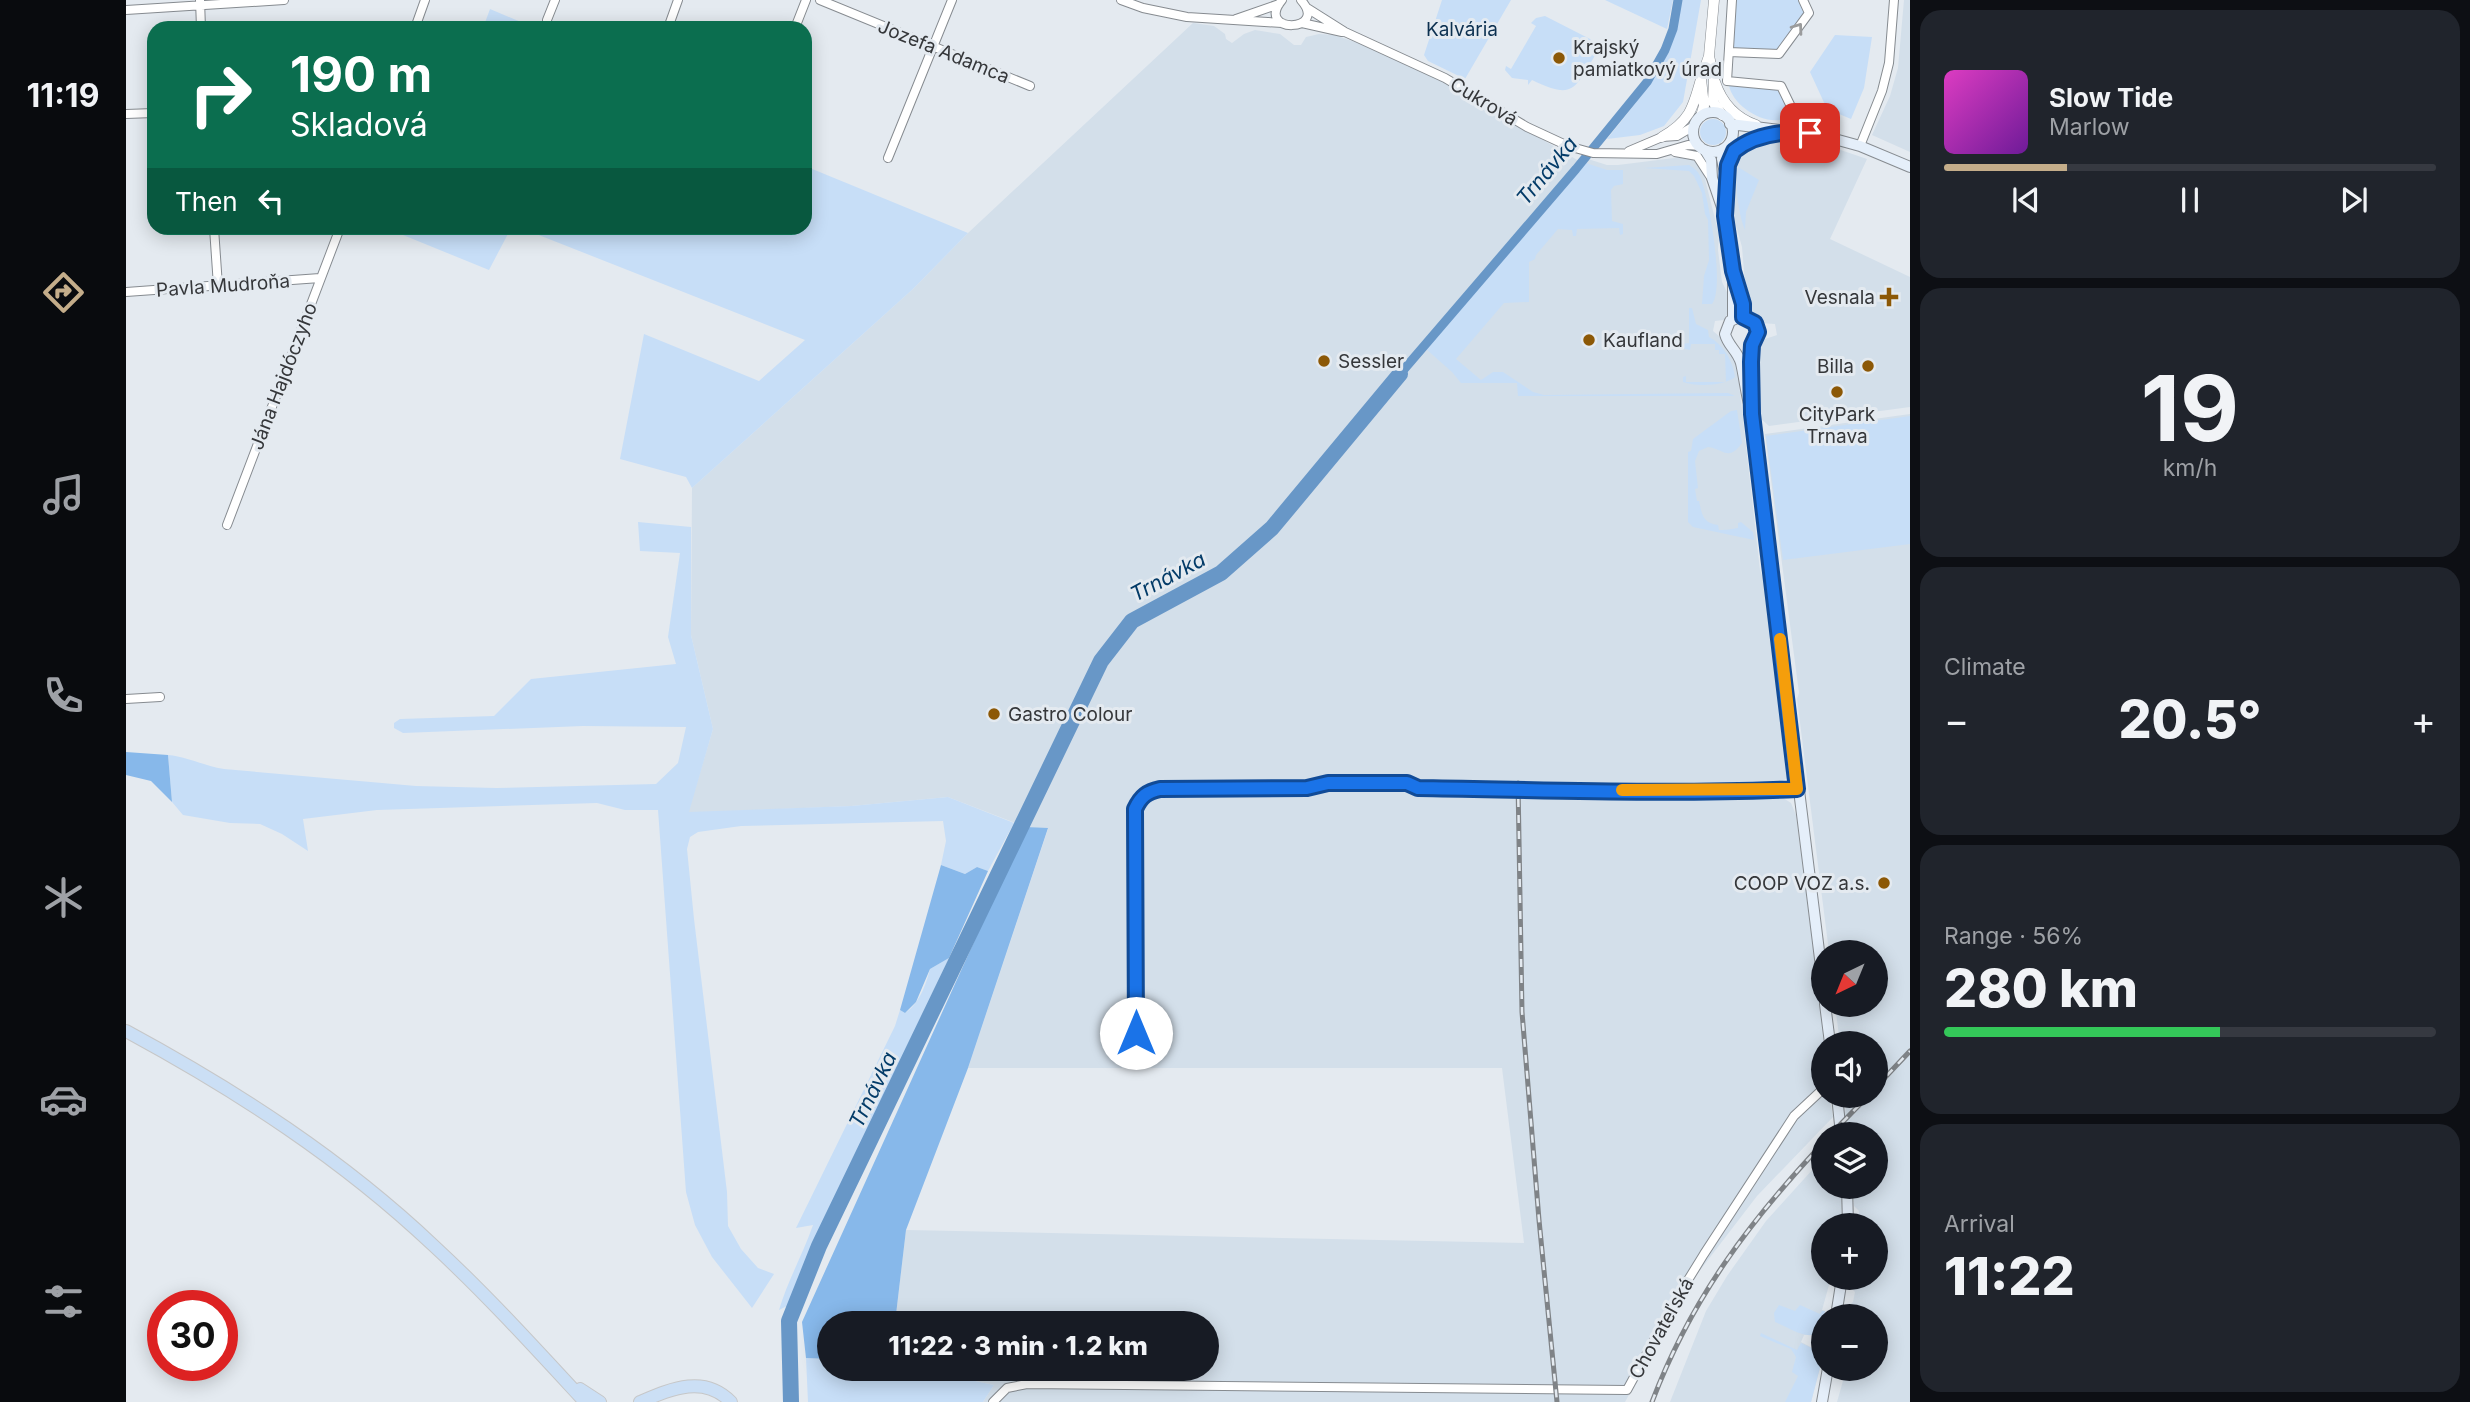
<!DOCTYPE html>
<meta charset="utf-8">
<style>
:root{--surface:#171b24;--page:#20242c;--text:#f1f3f6;--muted:#9ea1a6;--line:#363941;--accent:#c4ad8a}
body{margin:0;font-family:Inter,sans-serif;background:var(--page);color:var(--text);height:100vh;display:flex;flex-direction:column;font-size:26px;white-space:nowrap}
*{box-sizing:border-box;margin:0}
p{font-size:23px;color:var(--muted)}
.icon{flex:none;width:38px;height:38px;fill:none;stroke:currentColor;stroke-width:2;stroke-linecap:round;stroke-linejoin:round}
.map{position:relative;flex:1;overflow:hidden}
.side{display:flex;flex-direction:column;gap:10px;padding:10px;background:#0d0f14;width:560px}
.side>*{flex:none}
.hud{position:absolute;left:21px;top:21px;width:665px;height:214px;border-radius:21px;box-shadow:0 4px 18px #0003;background:#0b6e4f;color:#fff;overflow:hidden}
.needle{width:46px;rotate:223deg}
.buttons{position:absolute;left:1685px;top:940px;display:grid;gap:14px}
.buttons a{display:grid;place-items:center;width:77px;height:77px;border-radius:50%;background:var(--surface);box-shadow:0 4px 18px #0003;font-size:35px}
.speed{position:absolute;left:21px;top:1290px;display:flex;gap:14px;font-size:35px;font-weight:700;text-align:center}
.speed>*{display:grid;place-content:center;width:91px;height:91px;border-radius:50%;background:var(--surface);box-shadow:0 4px 18px #0003;line-height:1}
.speed .limit{border:10px solid #d22;background:#fff;color:#111}
.pin{position:absolute;display:grid;place-items:center;width:60px;height:60px;color:#fff;margin:-30px;border-radius:14px;box-shadow:0 4px 10px #0006}
.me{position:absolute;width:77px;margin:-38px;rotate:0deg;stroke-linejoin:round;filter:drop-shadow(0 0 5px #0008)}
.turn{display:flex;align-items:center;gap:24px;height:147px;padding:0 28px;font-size:32px}
.turn .icon{width:91px;height:91px;stroke-width:2.5}
.turn b{display:block;font-size:49px;line-height:60px}
.then{display:flex;align-items:center;height:66px;padding:0 28px;background:#0003;gap:14px;font-size:26px}
.big{font-size:52px;font-weight:800;line-height:1.1}
.side .tile{flex:1;display:flex;flex-direction:column;justify-content:center;gap:10px;min-width:0;padding:0 24px;border-radius:21px;background:var(--page)}
.side .dial{align-items:center;gap:0}
.dial b{font-size:91px;line-height:1}
.song{display:flex;align-items:center;gap:21px}
.cover{width:84px;height:84px;border-radius:10px;background:linear-gradient(135deg,hsl(310 70% 55%),hsl(280 70% 35%))}
.played{height:7px;border-radius:4px;background:linear-gradient(90deg,var(--accent) 25%,var(--line) 25%)}
.keys{display:flex;justify-content:space-around;direction:ltr}
.heat{display:flex;justify-content:space-between;align-items:center;font-size:38px;direction:ltr}
.charge{height:10px;border-radius:5px;background:linear-gradient(90deg,#34c759 56%,var(--line) 0)}
.trip{position:absolute;left:691px;top:1311px;width:402px;height:70px;border-radius:35px;background:var(--surface);box-shadow:0 4px 18px #0003;font-weight:800;line-height:70px;text-align:center}
main{display:flex;flex:1;min-height:0}
.tab-bar{display:flex;flex-direction:column;width:126px;justify-content:space-around;align-items:center;background:#090b0e;color:var(--muted)}
.tab-bar .icon{width:49px;height:49px}
.tab-bar .active{color:var(--accent)}
.tab-bar b{font-size:32px;color:var(--text)}
.map>svg:first-child{display:block}
.built{fill:#d3dfea}
.green{fill:#c7def7}
.forest{fill:#87b8ea}
.lines{fill:none;stroke-linecap:round;stroke-linejoin:round}
.canal{stroke:#6897c7;stroke-width:9}
.river{stroke:#6897c7;stroke-width:16}
.minor-casing{stroke:#868b90;stroke-width:10}
.tertiary-casing{stroke:#868b90;stroke-width:11}
.secondary-casing{stroke:#868b90;stroke-width:12}
.primary-casing{stroke:#c6c7c8;stroke-width:14}
.minor{stroke:#fff;stroke-width:8}
.tertiary{stroke:#fff;stroke-width:10}
.secondary{stroke:#e5effa;stroke-width:10}
.primary{stroke:#cbdff5;stroke-width:12}
.rail-casing{stroke:#7f8387;stroke-width:5}
.rail{stroke:#e4eaf0;stroke-width:2.5;stroke-dasharray:8;stroke-linecap:butt}
.oneway{stroke:#9a9b9c}
.route-casing{stroke:#114b97;stroke-width:18}
.route{stroke:#1a73e8;stroke-width:12}
.slow{stroke:#f59e0b;stroke-width:12}
.poi-dot{fill:#8c5806;stroke:#e4eaf0;stroke-width:2.5}
.labels{text-anchor:middle;stroke-width:6;stroke-linejoin:round;paint-order:stroke}
.park-label{font-size:19px;fill:#0c3050;stroke:#e4eaf0}
.poi-label{font-size:19px;fill:#35373a;stroke:#e4eaf0;text-anchor:start}
.street-label{font-size:19px;fill:#35373a;stroke:#e4eaf0}
.water-label{font-size:21px;font-style:italic;fill:#033b68;stroke:#e4eaf0}
</style>
<main>
<nav class="tab-bar">
<b>11:19</b>
<svg class="icon active" aria-label="directions" viewBox="0 0 24 24"><path d="M12 3l9 9-9 9-9-9zM9 14v-3h6M13 9l2 2-2 2"/></svg>
<svg class="icon" aria-label="music" viewBox="0 0 24 24"><path d="M9 18V5l10-2v13"/><circle cx="6" cy="18" r="3"/><circle cx="16" cy="16" r="3"/></svg>
<svg class="icon" aria-label="phone" viewBox="0 0 24 24"><path d="M5 4h4l2 5-3 2q2 4 5 5l2-3 5 2v4C11 20 4 13 5 4z"/></svg>
<svg class="icon" aria-label="climate" viewBox="0 0 24 24"><path d="M12 3v18M4 7l16 10M4 17L20 7"/></svg>
<svg class="icon" aria-label="car" viewBox="0 0 24 24"><path d="M5 17H2v-5l4-1 3-4h7l3 4 3 1v5h-3M9 17h6M6 11h13"/><circle cx="7" cy="17" r="2"/><circle cx="17" cy="17" r="2"/></svg>
<svg class="icon" aria-label="filters" viewBox="0 0 24 24"><path d="M4 7h16M4 17h16"/><circle cx="9" cy="7" r="2"/><circle cx="15" cy="17" r="2"/></svg>
</nav>
<div class="map">
<svg width="1784" height="1402" viewBox="0 0 1784 1402">
<rect width="100%" height="100%" fill="#e4eaf0"/>
<path class="built" d="M1778,0H1784V152L1746,135L1764,96L1772,68Z
M1067,23L1088,26L1099,34L1100,39L1106,43L1118,34L1129,30L1154,34L1168,45H1175L1180,37L1193,34L1208,35L1232,43L1320,83L1453,161L1296,345L1300,350L1462,159L1481,165H1492L1556,157L1567,159L1577,171L1593,235L1592,250L1596,282L1602,294L1604,310L1598,320L1589,321L1587,331L1594,337L1599,346L1609,356L1611,366L1634,570L1645,600L1665,772L1663,777L1653,783L1654,796L1665,803L1670,815L1699,1043H1698L1697,1081L1694,1086L1698,1096H1702L1704,1100L1707,1117L1631,1196L1562,1286L1499,1402H857L868,1385L793,1369L1082,1368V1323H769L780,1230L1398,1243L1376,1068H842L922,829L900,827L822,797L725,806L562,813L587,729L565,635L566,488L787,289L842,233Z
M1656,140L1700,145L1741,159L1704,239L1784,277V407L1643,426L1634,418L1630,406L1627,359L1636,340L1651,335L1649,324L1635,323L1621,308L1616,247L1609,222L1606,162L1620,147Z
M1784,414V1402H1711L1717,1381L1712,1369L1750,1368V1316H1720L1721,1307L1727,1302L1729,1292L1722,1285V1278H1750V1225H1731L1733,1211L1728,1206L1727,1189V1187L1750,1186V1134H1721L1719,1115L1721,1096H1750V1043H1714L1709,1005L1750,1004V952H1703L1671,699L1673,693L1639,434Z
M1697,1158L1698,1186L1715,1187L1716,1225H1698V1278H1705L1696,1310L1699,1311L1691,1333L1678,1335L1675,1342L1692,1351L1696,1360L1685,1402H1544L1580,1311L1601,1276L1640,1221Z"/>
<path class="green" d="M1316,0H1385L1339,79L1302,61L1298,55Z
M1479,0H1547L1541,29Z
M1555,0H1575L1557,102L1538,126L1514,135L1481,139C1506,108 1533,76 1547,38C1551,25 1551,12 1555,0Z
M1609,0H1673L1679,13L1651,51L1609,49L1607,48Z
M364,9L409,28H357Z
M1419,16L1464,39L1471,48L1470,54C1448,90 1448,100 1406,80L1402,85V80L1386,78L1379,70L1380,66L1385,69L1410,26L1405,23L1410,18Z
M1709,35L1746,37L1738,88L1725,119L1701,109L1684,72Z
M1603,85L1653,89L1663,110L1662,117C1642,129 1606,106 1603,85Z
M1574 132a13 13 0 1 1 26 0a13 13 0 1 1-26 0Z
M1460,163L1481,170H1497V184L1488,186L1485,190L1486,221L1497,224V234L1494,235L1493,228L1451,229L1450,236H1447L1446,230L1432,229L1410,255L1409,259L1403,262V302L1378,303L1330,359L1355,380L1367,372H1377L1407,392L1418,395L1602,393L1609,396H1392L1391,383H1335L1326,372L1300,349Z
M1563,165C1568,168 1572,171 1574,176C1583,197 1599,288 1586,304H1576L1578,276L1583,260L1582,220L1579,214L1576,193L1568,176L1563,171L1518,168Z
M679,166L842,233L787,289L566,488L560,477L494,459L518,334L633,381L679,340L395,228H679Z
M1612,167L1633,180L1620,212L1619,230C1612,213 1609,186 1612,167Z
M280,228H385L363,270L277,235Z
M1563,308H1566L1570,324L1582,330L1583,337C1598,345 1607,361 1609,377C1598,386 1570,387 1557,382V377L1560,376V382H1600L1599,354H1593V350H1589V344H1565L1564,350L1556,348V344L1563,343Z
M1611,410L1616,443C1602,462 1598,449 1582,447L1573,451L1569,461L1572,488L1569,489L1571,501H1573C1576,515 1577,523 1592,525L1593,530C1602,530 1605,529 1612,528V523L1615,522L1627,532L1628,540L1567,527L1562,522V452L1565,451L1567,439L1605,411Z
M1784,416V544L1657,560L1640,436Z
M512,522L565,527V635L587,729L563,812L725,806L822,797L888,823L862,871L851,867L839,874L815,865L820,841L817,821L615,826L572,832L564,837L561,849L568,919L601,1192L602,1226L615,1249L632,1268L648,1274L626,1308L586,1257L569,1225L560,1192L532,810H499L471,803L251,810L177,819L182,851L156,834L134,824L104,823L57,815L46,802L42,755C63,757 78,766 98,769L290,786L370,788L530,784L552,763L560,727L457,726L277,733L268,728V723L274,719L368,716L405,679L550,664L542,637L554,553L514,551Z
M823,958L697,1222L661,1306L653,1310C662,1280 677,1254 687,1225L670,1228L769,1026L774,1010L779,1013C793,1004 800,985 804,969Z
M1653,1305L1669,1311L1674,1305L1694,1314L1696,1311H1699C1698,1316 1698,1322 1695,1328C1687,1345 1662,1327 1649,1322L1648,1313Z
M1635,1333L1671,1350L1675,1343L1692,1351L1696,1360L1685,1402H1659L1672,1376L1666,1372L1670,1357L1665,1349L1634,1336Z
M680,1358L703,1359L704,1368L793,1369L868,1385L857,1402H682Z"/>
<path class="forest" d="M0,752L42,755L46,802L25,781L0,775Z
M900,827L922,828L842,1068L780,1230L769,1323H704L703,1359L680,1358L676,1322Z
M815,865L839,874L851,867L862,871L823,958L804,969L790,1002L779,1013L774,1010Z"/>
<g class="lines">
<path class="canal" d="M1274,374L1450,169L1521,82L1539,50L1547,29L1552,0"/>
<path class="river" d="M665,1402L663,1321L693,1246L975,661L1006,621L1095,573L1146,528L1274,374"/>
<defs>
<path id="minor" d="M74,0L75,28
M694,0L904,86
M995,0L1017,8L1061,17L1156,23
M1156,0C1128,34 1204,33 1175,0
M1606,0L1601,81L1655,86L1672,121L1680,120L1698,111
M1181,8L1219,32L1319,78L1401,127L1442,146L1467,153L1531,154L1562,145L1574,146
M0,10L158,0
M1110,19L1153,4
M421,20L429,0
M1176,23L1216,32
M529,27L531,28
M289,28L299,0
M542,28L552,0
M669,28L680,0
M1603,52L1653,54L1683,13L1677,0
M0,114L28,113
M1734,146L1756,91L1763,63L1768,0
M1503,151L1536,137L1551,136L1568,126
M1549,152L1571,156L1584,176
M762,158L826,0
M88,228L92,286
M0,292L194,278
M101,525L214,228
M0,699L34,697
M1010,1033L1009,809C1015,796 1021,792 1035,789L1181,787L1202,783H1281L1292,788C1418,790 1545,795 1671,789
M867,1402L881,1388L901,1384L1501,1390L1554,1293L1578,1254L1668,1116L1698,1088"/>
<path id="tertiary" d="M1588,0L1583,56L1588,78L1587,102L1596,115
M1589,82C1596,103 1610,118 1630,125
M1575,116L1578,106L1575,79L1583,56
M1536,137C1564,121 1567,108 1575,79"/>
<path id="secondary" d="M1567 132a20 20 0 1 1 40 0a20 20 0 1 1-40 0Z
M1604,124L1694,135L1734,146L1784,167
M1597,149L1596,159L1601,182L1599,216L1607,271L1617,304V317
M1579,150L1585,160L1586,178L1599,216
M1602,173C1604,147 1614,146 1636,137
M1607,283V319
M1626,414C1620,397 1619,380 1615,363C1611,350 1602,346 1599,334L1604,321L1614,317L1626,320L1632,332L1626,345L1625,362L1628,429L1698,991
M1699,1004L1704,1043
M1711,1096L1715,1134
M1721,1186L1722,1225
M1710,1316L1716,1278
M1696,1402L1702,1368"/>
<path id="primary" d="M0,1031C111,1091 216,1159 308,1246C361,1295 410,1349 459,1402
M454,1389L474,1402
M514,1402C545,1389 578,1374 605,1402"/>
</defs>
<use href="#minor" class="minor-casing"/>
<use href="#tertiary" class="tertiary-casing"/>
<use href="#secondary" class="secondary-casing"/>
<use href="#primary" class="primary-casing"/>
<use href="#minor" class="minor"/>
<use href="#tertiary" class="tertiary"/>
<use href="#secondary" class="secondary"/>
<use href="#primary" class="primary"/>
<defs>
<path id="rail" d="M1392,783L1396,1012L1413,1220L1431,1402
M1750,1087L1784,1051
M1705,1134L1742,1096
M1526,1402C1565,1299 1623,1222 1698,1142"/>
</defs>
<use href="#rail" class="rail-casing"/>
<use href="#rail" class="rail"/>
</g>
<defs><path id="oneway-chevron" d="M-2-3.5L2.5 0L-2 3.5" fill="none" stroke-width="1.6" stroke-linecap="round" stroke-linejoin="round" transform="scale(1.75)"/></defs>
<use class="oneway" href="#oneway-chevron" transform="translate(1672 28) rotate(-54)"/>
<g class="lines">
<defs>
<path id="route" d="M1010,1033L1009,809C1015,796 1021,792 1034,789L1181,788L1202,783H1281L1292,788C1418,790 1545,795 1671,789L1626,414L1625,362L1626,345L1632,332L1629,323L1617,317V304L1607,271L1599,216L1602,165L1608,151C1629,134 1659,131 1684,133"/>
</defs>
<use href="#route" class="route-casing"/>
<use href="#route" class="route"/>
<path class="slow" d="M1496,790L1671,789L1654,639"/>
</g>
<g class="poi-dot">
<circle cx="1433" cy="58" r="7"/>
<path d="M1759.5 286.5h7v7h7v7h-7v7h-7v-7h-7v-7h7z"/>
<circle cx="1463" cy="340" r="7"/>
<circle cx="1198" cy="361" r="7"/>
<circle cx="1742" cy="366" r="7"/>
<circle cx="1711" cy="392" r="7"/>
<circle cx="868" cy="714" r="7"/>
<circle cx="1758" cy="883" r="7"/>
</g>
<g class="labels">
<g class="park-label">
<text x="1336" y="36">Kalvária</text>
</g>
<g class="poi-label">
<text x="1447" y="54">Krajský<tspan x="1447" dy="22">pamiatkový úrad</tspan></text>
<text x="1749" y="304" text-anchor="end">Vesnala</text>
<text x="1477" y="347">Kaufland</text>
<text x="1212" y="368">Sessler</text>
<text x="1728" y="373" text-anchor="end">Billa</text>
<text x="1711" y="421" text-anchor="middle">CityPark<tspan x="1711" dy="22">Trnava</tspan></text>
<text x="882" y="721">Gastro Colour</text>
<text x="1744" y="890" text-anchor="end">COOP VOZ a.s.</text>
</g>
<g class="street-label">
<text transform="translate(818 51) rotate(22)" y="7">Jozefa Adamca</text>
<text transform="translate(1358 101) rotate(31)" y="7">Cukrová</text>
<text transform="translate(97 285) rotate(-4)" y="7">Pavla Mudroňa</text>
<text transform="translate(157 376) rotate(-69)" y="7">Jána Hajdóczyho</text>
<text transform="translate(1535 1328) rotate(-61)" y="7">Chovateľská</text>
</g>
<g class="water-label">
<text transform="translate(1421 171) rotate(-50)" y="7">Trnávka</text>
<text transform="translate(1042 577) rotate(-28)" y="7">Trnávka</text>
<text transform="translate(747 1090) rotate(-64)" y="7">Trnávka</text>
</g>
</g>
</svg>
<div class="buttons">
<a><svg class="needle" viewBox="-14 -14 28 28"><path d="M0-13l5 13h-10z" fill="#e53935"/><path d="M0 13l5-13h-10z" fill="#9ea1a6"/></svg></a>
<a><svg class="icon" aria-label="sound" viewBox="0 0 24 24"><path d="M4 9h4l5-4v14l-5-4H4zM17 9q2 3 0 6"/></svg></a>
<a><svg class="icon" aria-label="layers" viewBox="0 0 24 24"><path d="M12 4l9 5-9 5-9-5zM3 14l9 5 9-5"/></svg></a>
<a>+</a>
<a>−</a>
</div>
<div class="speed"><div class="limit">30</div></div>
<div class="pin" style="left:1684px;top:133px;background:#d93025"><svg class="icon" aria-label="arrive" viewBox="0 0 24 24"><path d="M6 21V4h12l-3 4 3 4H6"/></svg></div>
<svg class="me" style="left:1010px;top:1033px" viewBox="-20 -20 40 40"><circle r="19" fill="#fff"/><path d="M0-13L10 11 0 6-10 11z" fill="#1a73e8"/></svg>
<div class="trip">11:22 · 3 min · 1.2 km</div>
<div class="hud">
<div class="turn"><svg class="icon" aria-label="right" viewBox="0 0 24 24"><path d="M7 20v-9h11M14 6l5 5-5 5"/></svg><div><b>190 m</b>Skladová</div></div>
<div class="then">Then<svg class="icon" aria-label="left" viewBox="0 0 24 24"><path d="M17 20v-9H6M10 6l-5 5 5 5"/></svg></div>
</div>
</div>
<section class="side">
<div class="tile">
<div class="song"><i class="cover"></i><div><b>Slow Tide</b><p>Marlow</p></div></div>
<div class="played"></div>
<div class="keys"><svg class="icon" aria-label="previous" viewBox="0 0 24 24"><path d="M18 5L8 12l10 7zM5 5v14"/></svg><svg class="icon" aria-label="pause" viewBox="0 0 24 24"><path d="M8 5v14M16 5v14"/></svg><svg class="icon" aria-label="next" viewBox="0 0 24 24"><path d="M6 5l10 7-10 7zM19 5v14"/></svg></div>
</div>
<div class="tile dial"><b>19</b><p>km/h</p></div>
<div class="tile"><p>Climate</p>
<div class="heat"><a>−</a><b class="big">20.5°</b><a>+</a></div>
</div>
<div class="tile"><p>Range · 56%</p><b class="big">280 km</b><div class="charge"></div></div>
<div class="tile"><p>Arrival</p><b class="big">11:22</b></div>
</section>
</main>
